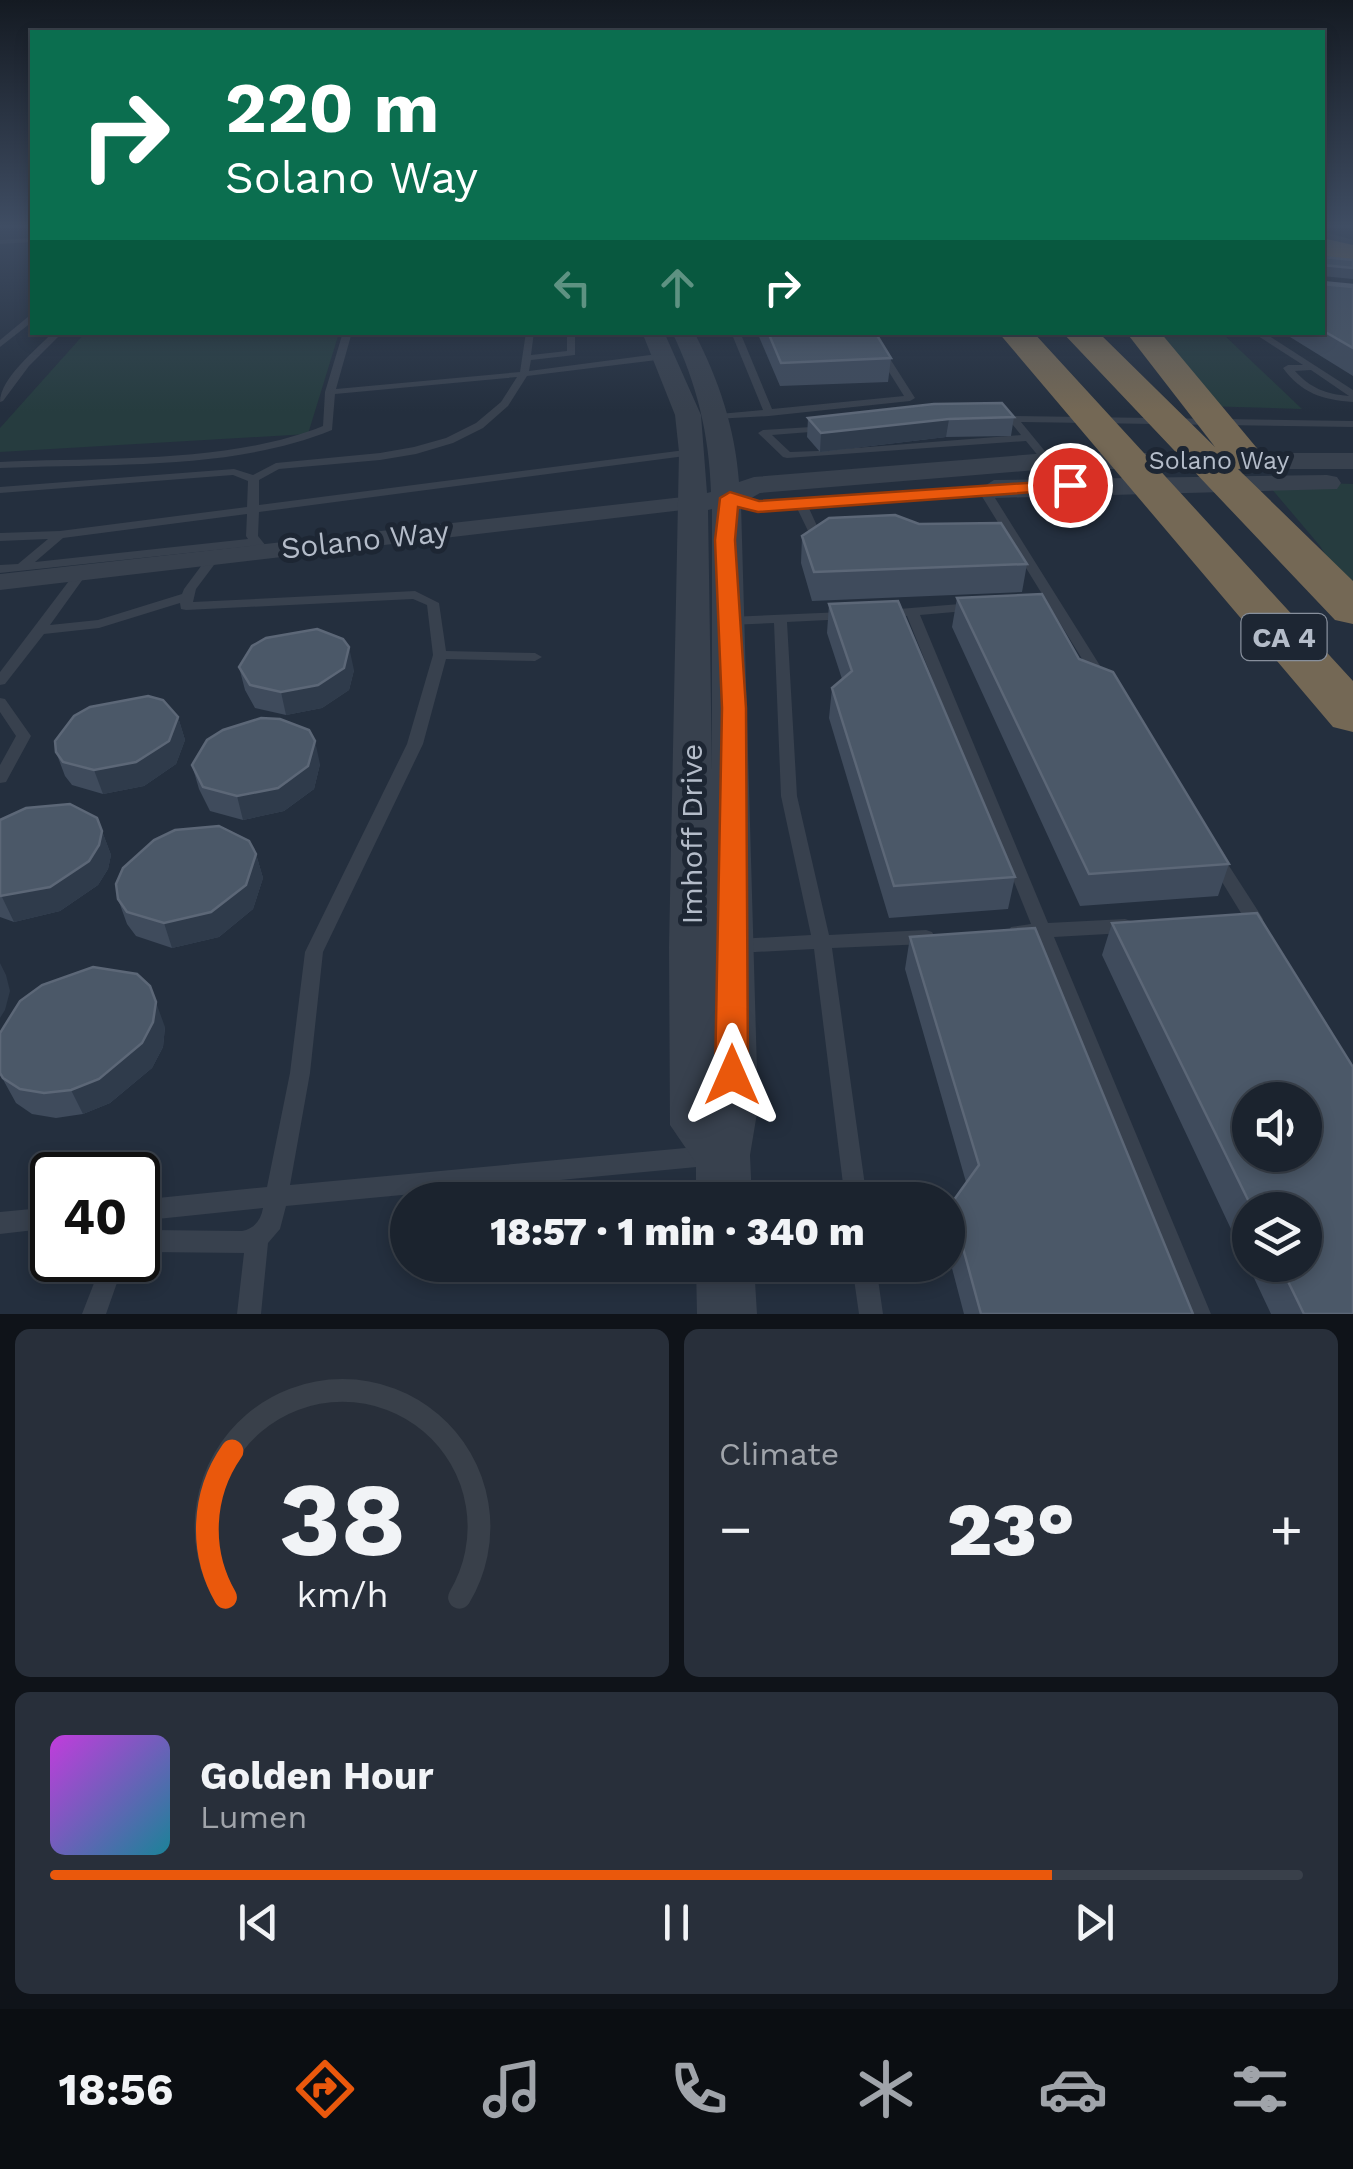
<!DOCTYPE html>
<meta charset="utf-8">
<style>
:root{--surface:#1b232e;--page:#282f3a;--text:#f1f3f6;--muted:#a0a4aa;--line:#39404a;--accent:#ea580c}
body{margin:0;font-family:"Work Sans",sans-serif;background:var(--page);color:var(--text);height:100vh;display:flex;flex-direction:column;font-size:38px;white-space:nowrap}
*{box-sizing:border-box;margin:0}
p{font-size:32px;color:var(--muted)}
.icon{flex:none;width:55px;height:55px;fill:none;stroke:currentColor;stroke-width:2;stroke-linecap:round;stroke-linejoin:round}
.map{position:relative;height:1314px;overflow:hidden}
.side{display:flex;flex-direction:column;gap:15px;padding:15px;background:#0f1319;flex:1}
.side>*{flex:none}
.top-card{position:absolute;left:30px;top:30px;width:1295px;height:305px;border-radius:0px;box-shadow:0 5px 15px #0003,0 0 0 2px var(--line);background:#0b6e4f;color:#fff;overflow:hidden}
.buttons{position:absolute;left:1232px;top:1082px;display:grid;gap:20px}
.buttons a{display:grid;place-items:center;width:90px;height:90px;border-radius:50%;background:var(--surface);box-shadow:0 5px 15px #0003,0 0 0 2px var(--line);font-size:50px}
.speed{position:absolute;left:30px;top:1152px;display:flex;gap:20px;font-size:50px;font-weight:700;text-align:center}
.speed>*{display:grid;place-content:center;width:130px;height:130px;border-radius:50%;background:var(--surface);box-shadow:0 5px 15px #0003,0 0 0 2px var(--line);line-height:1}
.speed .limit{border:5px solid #111;border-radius:15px;background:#fff;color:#111}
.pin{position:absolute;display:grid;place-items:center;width:85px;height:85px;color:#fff;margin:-42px;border:5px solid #fff;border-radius:50%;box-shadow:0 2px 10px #0007}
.me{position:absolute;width:110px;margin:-55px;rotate:0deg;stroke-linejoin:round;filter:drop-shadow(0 0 8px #0008)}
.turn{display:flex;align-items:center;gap:35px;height:210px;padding:0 30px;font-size:45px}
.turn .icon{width:130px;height:130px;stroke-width:2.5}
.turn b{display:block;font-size:70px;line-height:85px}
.lanes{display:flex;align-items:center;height:95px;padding:0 30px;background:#0003;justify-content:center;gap:50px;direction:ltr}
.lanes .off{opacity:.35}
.big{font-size:75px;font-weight:800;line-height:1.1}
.side .widget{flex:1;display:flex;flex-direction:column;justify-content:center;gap:15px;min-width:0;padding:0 35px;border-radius:15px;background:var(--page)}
.side .dial{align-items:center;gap:0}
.dial svg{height:260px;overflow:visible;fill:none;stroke:var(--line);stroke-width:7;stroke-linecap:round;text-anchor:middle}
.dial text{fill:var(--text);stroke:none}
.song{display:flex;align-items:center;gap:30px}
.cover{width:120px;height:120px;border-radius:15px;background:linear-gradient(135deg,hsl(290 70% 55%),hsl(190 70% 35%))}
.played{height:10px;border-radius:5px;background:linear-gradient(90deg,var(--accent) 80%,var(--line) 80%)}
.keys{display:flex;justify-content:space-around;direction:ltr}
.heat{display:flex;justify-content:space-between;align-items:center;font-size:55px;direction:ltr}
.side .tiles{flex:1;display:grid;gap:15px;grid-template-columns:1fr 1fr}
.widget:last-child{grid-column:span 2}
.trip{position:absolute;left:390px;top:1182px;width:575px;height:100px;border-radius:50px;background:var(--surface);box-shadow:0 5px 15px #0003,0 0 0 2px var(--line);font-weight:800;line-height:100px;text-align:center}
.dock{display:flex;height:160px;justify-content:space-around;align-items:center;background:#0b0e12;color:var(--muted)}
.dock .icon{width:70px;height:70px}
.dock .current{color:var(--accent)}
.dock b{font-size:45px;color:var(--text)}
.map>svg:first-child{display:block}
.green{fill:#263c3f}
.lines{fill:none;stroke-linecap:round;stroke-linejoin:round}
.service{fill:#38414e;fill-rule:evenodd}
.minor{fill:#38414e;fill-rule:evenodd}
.tertiary{fill:#38414e;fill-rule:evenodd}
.motorway{fill:#746855;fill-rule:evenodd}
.wall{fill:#3f4b5c;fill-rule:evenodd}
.shaded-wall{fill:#2f3b4b}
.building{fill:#4b5868;stroke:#5c6777;stroke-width:2.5;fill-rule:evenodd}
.route{fill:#ea580c;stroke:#983908;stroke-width:2.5}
.labels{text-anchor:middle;stroke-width:10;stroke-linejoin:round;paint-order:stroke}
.far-street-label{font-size:25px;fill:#b4bcc9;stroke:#1d2633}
.shield{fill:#1d2633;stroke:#878f9c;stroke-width:2.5}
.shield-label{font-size:28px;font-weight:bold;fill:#b4bcc9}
.street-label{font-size:30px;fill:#b4bcc9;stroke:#1d2633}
</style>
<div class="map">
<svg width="1353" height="1314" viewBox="0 0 1353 1314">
<rect width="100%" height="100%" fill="#242f3e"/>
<path class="green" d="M85,333H339L308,434L0,452V428Z
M1142,333H1222L1302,409L1201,406Z
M1265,481L1353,484V599L1320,546Z"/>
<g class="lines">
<path class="service" d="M32,238V242L0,244V240Z
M29,316H32V322L0,347V340Z
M53,332H63L29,366L3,401L0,402C0,378 37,349 53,332Z
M343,332H352L336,389L520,372L526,332H534L531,355L567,351V332H575V355L531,360L529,371L665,353L670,356L665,359L527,376L508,406L483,428L453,443L416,454L380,460L279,469L259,480V505L693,449L698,452L693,455L259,512L258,536L270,551L264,555L260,554L254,546L0,573V565L18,564L48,539L0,541V533L60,531L247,507L248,481L233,475L0,493V487L234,469L253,475L276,463L380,453L414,447L446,438L476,423L501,402L517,377L335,394L332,430C231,471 108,463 0,468V462C101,457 229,464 323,426L325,392ZM247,514L246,536L248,539L35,562L63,538Z
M731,332H740L772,409L904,396L864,332H873L915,398L910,401L769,416L715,419V415L719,414L763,410Z
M1252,332H1263L1353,390V402C1323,400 1301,393 1283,368L1288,365H1303ZM1311,370L1349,396C1326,394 1310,388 1295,371Z
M1013,416L1353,421V427L1021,422L1053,461L1048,464L1044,463L1026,441L787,458L783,457L758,433L763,430L827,426L828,428L823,431L772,435L790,452L817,451L1021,435L1008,419Z
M984,487L990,490L1109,680L1107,683L1102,684L1095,680L978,490Z
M801,501L807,504L818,528H832L834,531L832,534L810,535L795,504Z
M214,553L220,557L196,589L193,602L415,591L439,603L446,651L535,653L542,657L535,661L446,659L423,744L323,952L310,1073L290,1185L707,1146L715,1149L718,1156L715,1163L707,1166L286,1206L280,1229L268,1243L261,1314H237L244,1253L149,1252L138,1256V1234L149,1230L242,1231C254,1229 261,1220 263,1208L138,1221V1200L267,1187L290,1073L305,952L407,744L433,655L427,605L413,599L186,610L181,609L180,603L99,628L44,634L5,684L0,685V672L78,569L82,568L88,572L50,625L98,620L182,594L184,589L210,554Z
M972,603L977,604L978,607L977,610L920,615L1048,923L1125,919L1131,921L1134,926L1131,931L1125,933L1054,937L1211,1314H1187L1036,938L1017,939L1011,937L1008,932L1011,927L1031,924L907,616L899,615L897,612L899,609Z
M843,612L850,616L848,619L787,622L797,796L829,935L926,930L932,932L935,937L932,942L926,944L832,948L867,1200H845L814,949L737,953L731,951L728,946L731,941L737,939L811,935L781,796L774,623L729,625L722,621L729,617Z
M0,698L5,699L31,736L6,782L0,783V765L16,736L0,712Z
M1216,853L1222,855L1260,914L1263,919L1260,924L1242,927L1236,925L1233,920L1236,915L1241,913L1208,859L1210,855Z
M52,1207V1228L0,1234V1212Z
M103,1260H125L106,1314H82Z
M852,1265H876L883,1314H859Z"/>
<path class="minor" d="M692,496L700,498V508L0,590V574Z"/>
<path class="tertiary" d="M1322,231L1353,240V252L1322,242Z
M642,332H664L701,415L707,493L711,492C709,434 697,384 672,332H694C719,380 735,428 739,482L754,477L1048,453H1353V469H1048L760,493L741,504L758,1107L750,1155L752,1200H696V1163L670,1125L669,947L679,452L675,415ZM712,509V771L708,510Z
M1327,475L1337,477L1341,483L1337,489L994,498L980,489L994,480Z
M696,1265H754L757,1314H697Z"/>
<path class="motorway" d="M1322,238L1353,245V263L1322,255Z
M998,332H1033L1353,681V732L1333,727Z
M1062,332H1098L1215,447L1126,332H1160L1266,459L1260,468L1238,469L1353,581V624L1335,620Z"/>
</g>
<path class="wall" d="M1322,257L1353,260V279L1322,276Z
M1322,282L1353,285V376L1282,332H1322Z
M757,332H875L891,358L888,382L780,386Z
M1014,417L1011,436L946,437L820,452L807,437L808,418Z
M802,536L1027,564L1022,592L812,601L801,563Z
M957,598L1079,659L1229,864L1218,896L1080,906L952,627Z
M829,604L1015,877L1008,909L889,918L829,718L832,688L842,679L827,633Z
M239,667L354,670L349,690L322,708L286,715L255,708L245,690Z
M178,717L185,740L176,764L144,786L103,794L72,785L65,776L56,752Z
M320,764L314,789L284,811L243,820L210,811L199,789L192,765Z
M97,818L111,855L108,869L98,885L60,911L14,922L0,917V820Z
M256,854L263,878L253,909L219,937L172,948L136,936L127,924L118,899Z
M1257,913L1353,1067V1314H1271L1102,955L1112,923ZM1250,1100H1305V1155H1250ZM1250,1210H1305V1265H1250Z
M910,937L1193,1314H964L948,1253V1217L951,1204L966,1182L905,969Z
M165,1027L163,1047L152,1068L110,1103L83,1114L56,1118L32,1114L16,1103L0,1074Z"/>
<path class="shaded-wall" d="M949,419L946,437L820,452L821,433Z
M349,647L354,670L349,690L322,708L286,715L281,692Z
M178,717L185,740L176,764L144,786L103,794L94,770Z
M315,741L320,764L314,789L284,811L243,820L237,796Z
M102,831L111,855L108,869L98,885L60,911L14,922L2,897Z
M256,854L263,878L253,909L219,937L172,948L164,923Z
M0,963L6,975L10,991L5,1010L0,1018Z
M150,986L165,1027L163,1047L152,1068L110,1103L83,1114L71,1090Z"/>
<path class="building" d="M1322,257L1353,260V268L1322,265Z
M1322,282L1353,285V287L1322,284Z
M1322,284L1353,287V348L1322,330Z
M768,332H875L891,358L781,363Z
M1002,403L1014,417L949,419L821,433L808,418L934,404Z
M895,515L919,524L1001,523L1027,564L814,572L802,536L829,518Z
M1042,594L1079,659L1113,672L1229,864L1089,874L957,598Z
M898,601L1015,877L894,886L832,688L852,671L829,604Z
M317,629L343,639L349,647L344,668L318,685L281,692L250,685L239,667L252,646L266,638Z
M148,696L163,700L178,717L169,741L136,762L94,770L63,762L56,752L55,741L74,716L90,707Z
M261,718L280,719L309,730L315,741L308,766L278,788L237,796L203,787L192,765L207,740L223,730Z
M70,804L97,818L102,831L99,845L89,861L50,887L0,896V820L26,808Z
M219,826L249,841L256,854L246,885L211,912L164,923L127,912L118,899L116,884L123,868L154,840L175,830Z
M1257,913L1353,1067V1314H1304L1280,1265H1305V1210H1253L1112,923ZM1250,1100H1305V1155H1250Z
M1035,928L1193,1314H981L951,1204L979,1165L910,937Z
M93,967L137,974L150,986L156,1002L153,1022L142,1043L99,1079L71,1090L44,1093L20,1089L3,1078L0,1073V1033L20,1001L42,985Z"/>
<linearGradient id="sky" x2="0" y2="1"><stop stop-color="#141a22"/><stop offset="0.55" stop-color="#3f4d63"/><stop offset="1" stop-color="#3f4d63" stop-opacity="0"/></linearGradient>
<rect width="1353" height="411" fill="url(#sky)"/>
<path class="route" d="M1070,480L1079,485L1076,489L758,512L738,507L735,540L746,708L748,1075L744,1085L732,1089L720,1085L715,1075L722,708L715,540L720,498L730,492L759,501Z"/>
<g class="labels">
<g class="far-street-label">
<text x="1219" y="469">Solano Way</text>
</g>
<rect class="shield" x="1241.5" y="614" width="85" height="46" rx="8"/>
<g class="shield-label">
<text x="1284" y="647">CA 4</text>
</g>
<g class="street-label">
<text transform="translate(365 540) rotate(-6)" y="10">Solano Way</text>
<text transform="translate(692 834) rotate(-90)" y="10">Imhoff Drive</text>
</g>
</g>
</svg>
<div class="buttons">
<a><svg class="icon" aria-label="sound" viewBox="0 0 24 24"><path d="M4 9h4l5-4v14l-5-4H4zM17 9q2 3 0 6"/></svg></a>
<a><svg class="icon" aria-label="layers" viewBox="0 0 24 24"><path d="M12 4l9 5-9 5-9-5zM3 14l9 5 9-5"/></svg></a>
</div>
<div class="speed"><div class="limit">40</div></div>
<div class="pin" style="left:1070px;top:485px;background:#d93025"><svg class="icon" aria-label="arrive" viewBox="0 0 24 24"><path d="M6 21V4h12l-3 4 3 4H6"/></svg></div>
<svg class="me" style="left:732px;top:1075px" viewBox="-20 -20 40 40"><path d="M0-17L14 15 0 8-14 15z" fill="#ea580c" stroke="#fff" stroke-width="4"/></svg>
<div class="trip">18:57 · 1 min · 340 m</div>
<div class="top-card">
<div class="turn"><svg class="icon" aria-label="right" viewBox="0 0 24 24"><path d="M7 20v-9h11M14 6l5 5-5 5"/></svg><div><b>220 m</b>Solano Way</div></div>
<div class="lanes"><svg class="icon off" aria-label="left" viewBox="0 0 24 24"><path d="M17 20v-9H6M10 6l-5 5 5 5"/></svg><svg class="icon off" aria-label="ahead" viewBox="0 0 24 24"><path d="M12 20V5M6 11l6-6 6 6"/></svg><svg class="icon" aria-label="right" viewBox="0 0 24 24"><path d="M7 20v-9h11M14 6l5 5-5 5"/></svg></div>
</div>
</div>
<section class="side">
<div class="tiles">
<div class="widget dial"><svg viewBox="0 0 100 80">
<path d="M14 69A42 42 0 1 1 86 69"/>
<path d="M14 69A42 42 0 0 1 16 24" stroke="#ea580c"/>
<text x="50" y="56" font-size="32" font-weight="700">38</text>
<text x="50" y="72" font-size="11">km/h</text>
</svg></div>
<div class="widget"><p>Climate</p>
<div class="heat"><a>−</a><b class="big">23°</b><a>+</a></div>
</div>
<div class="widget">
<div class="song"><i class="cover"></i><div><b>Golden Hour</b><p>Lumen</p></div></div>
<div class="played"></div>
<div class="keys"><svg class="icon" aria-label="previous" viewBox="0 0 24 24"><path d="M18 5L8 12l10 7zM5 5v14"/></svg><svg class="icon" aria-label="pause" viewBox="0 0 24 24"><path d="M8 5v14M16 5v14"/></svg><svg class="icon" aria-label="next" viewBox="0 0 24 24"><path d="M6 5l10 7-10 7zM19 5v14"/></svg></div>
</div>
</div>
</section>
<nav class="dock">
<b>18:56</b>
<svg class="icon current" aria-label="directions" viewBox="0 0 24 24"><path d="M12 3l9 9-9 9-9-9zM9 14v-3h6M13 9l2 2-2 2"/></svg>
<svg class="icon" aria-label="music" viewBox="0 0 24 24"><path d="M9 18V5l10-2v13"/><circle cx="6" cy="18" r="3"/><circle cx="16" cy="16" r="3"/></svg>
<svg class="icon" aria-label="phone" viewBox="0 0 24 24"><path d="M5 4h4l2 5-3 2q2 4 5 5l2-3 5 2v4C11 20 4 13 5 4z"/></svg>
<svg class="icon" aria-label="climate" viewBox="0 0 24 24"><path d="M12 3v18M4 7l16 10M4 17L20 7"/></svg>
<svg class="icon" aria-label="car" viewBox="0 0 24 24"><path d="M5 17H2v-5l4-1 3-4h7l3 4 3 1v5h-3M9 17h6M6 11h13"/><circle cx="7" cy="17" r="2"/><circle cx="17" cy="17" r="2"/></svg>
<svg class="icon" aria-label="filters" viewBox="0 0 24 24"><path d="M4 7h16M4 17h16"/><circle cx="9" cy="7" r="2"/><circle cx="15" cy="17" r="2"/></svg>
</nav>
